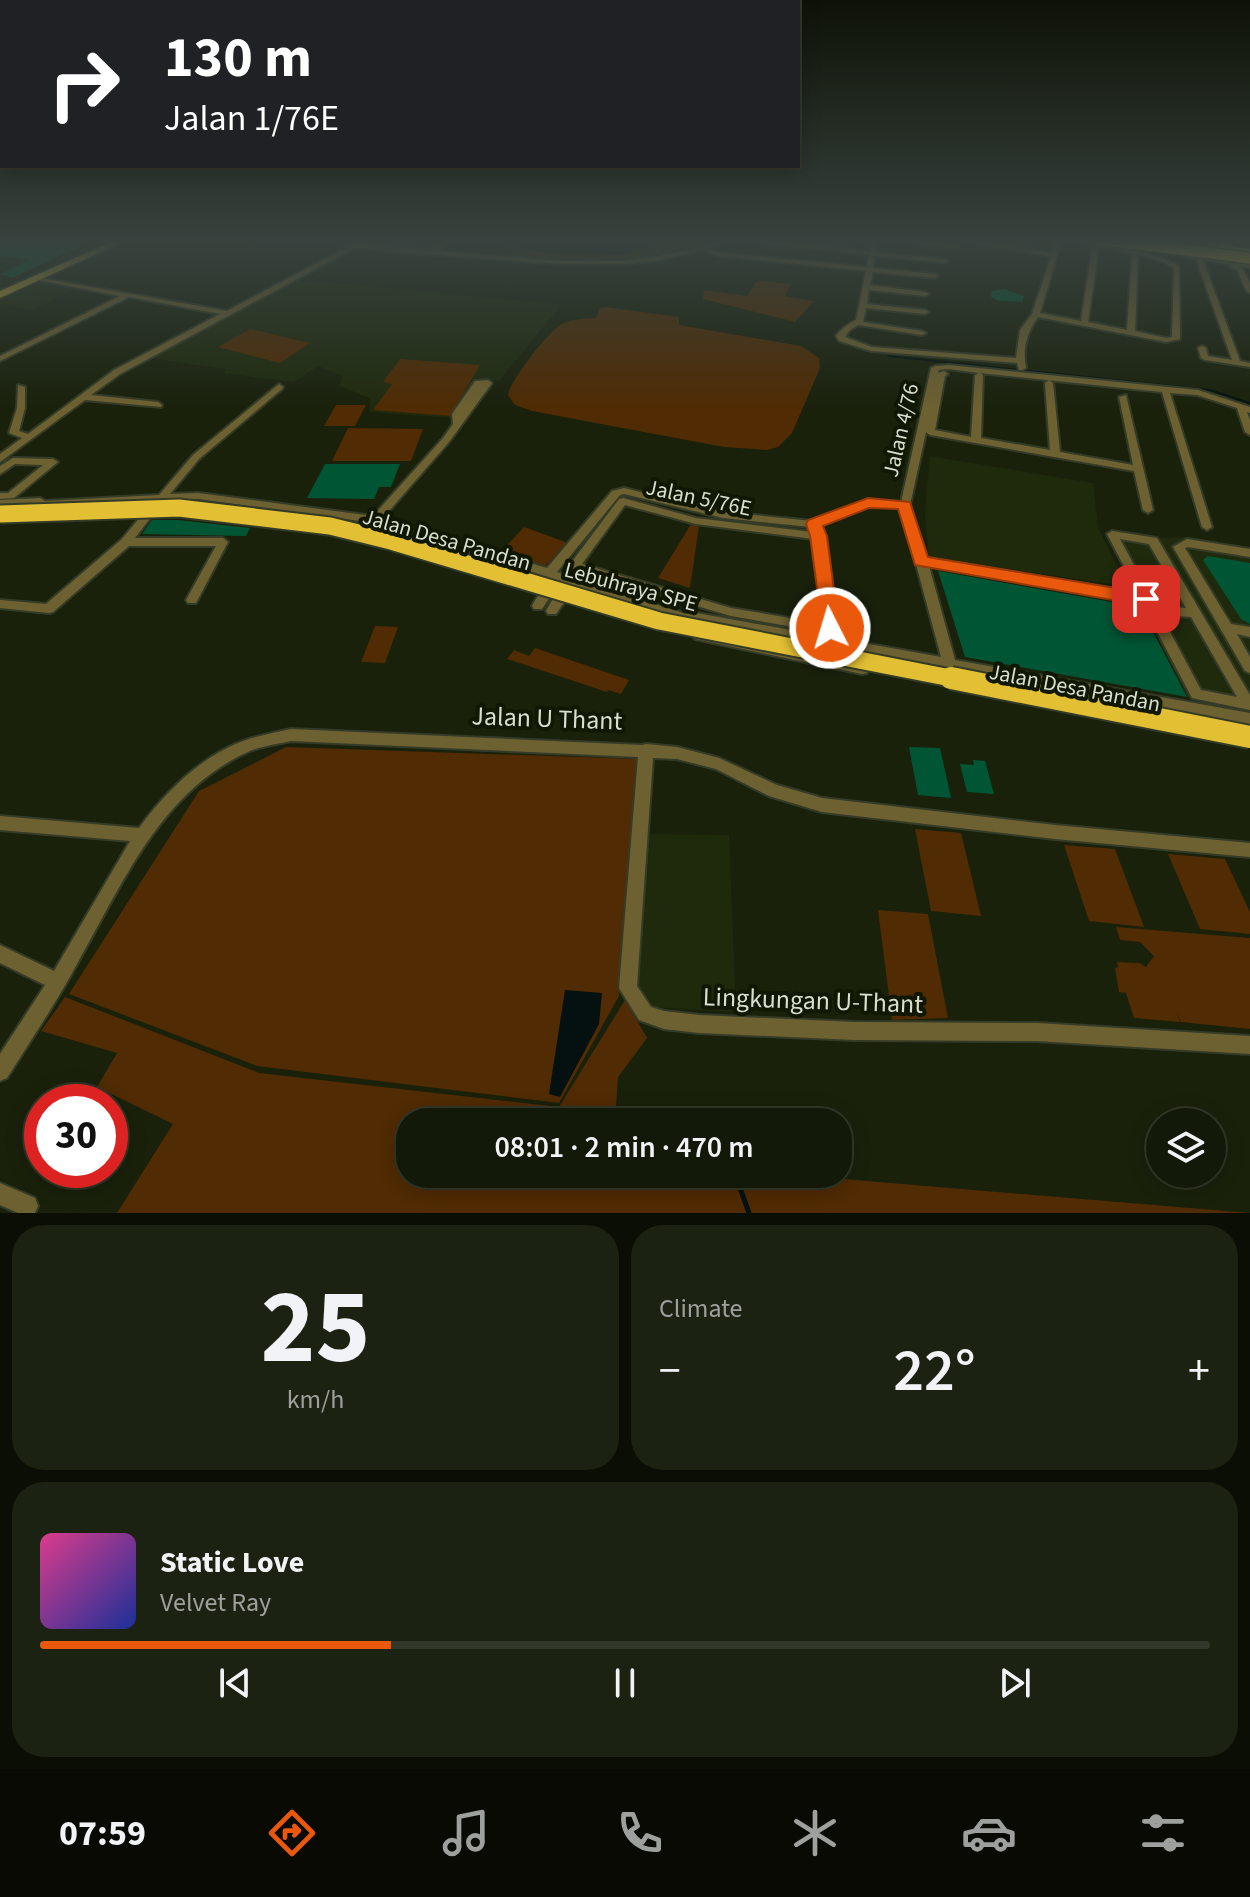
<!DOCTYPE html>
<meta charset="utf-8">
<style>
:root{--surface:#131908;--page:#1c2212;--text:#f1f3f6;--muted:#9da09c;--line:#323829;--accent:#ea580c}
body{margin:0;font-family:"Source Sans 3",sans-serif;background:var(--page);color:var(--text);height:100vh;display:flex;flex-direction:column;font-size:30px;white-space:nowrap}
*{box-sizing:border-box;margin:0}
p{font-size:26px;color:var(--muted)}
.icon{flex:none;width:44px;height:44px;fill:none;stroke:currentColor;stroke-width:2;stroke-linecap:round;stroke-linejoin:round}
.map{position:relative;height:1213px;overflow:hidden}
.panel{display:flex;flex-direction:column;gap:12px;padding:12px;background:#0a0e04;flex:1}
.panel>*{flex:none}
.top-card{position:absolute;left:0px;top:0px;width:800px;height:168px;box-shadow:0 4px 20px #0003,0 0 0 2px var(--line);background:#202124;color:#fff;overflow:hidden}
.tools{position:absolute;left:1146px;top:1108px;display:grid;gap:16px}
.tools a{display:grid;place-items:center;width:80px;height:80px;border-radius:50%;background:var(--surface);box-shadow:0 4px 20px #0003,0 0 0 2px var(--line);font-size:40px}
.speed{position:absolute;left:24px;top:1084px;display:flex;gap:16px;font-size:40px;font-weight:700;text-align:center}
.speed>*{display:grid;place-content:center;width:104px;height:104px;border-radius:50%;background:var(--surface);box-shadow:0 4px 20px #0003,0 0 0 2px var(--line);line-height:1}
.speed .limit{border:12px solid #d22;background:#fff;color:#111}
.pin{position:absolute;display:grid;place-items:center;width:68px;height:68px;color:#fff;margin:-34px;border-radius:16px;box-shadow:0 4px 12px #0006}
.me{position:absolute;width:88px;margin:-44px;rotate:355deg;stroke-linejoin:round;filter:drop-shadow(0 0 6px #0008)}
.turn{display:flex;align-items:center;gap:28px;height:168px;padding:0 32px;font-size:36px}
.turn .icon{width:104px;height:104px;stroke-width:2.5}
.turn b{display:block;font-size:56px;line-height:68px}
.big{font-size:60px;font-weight:600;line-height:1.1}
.panel .widget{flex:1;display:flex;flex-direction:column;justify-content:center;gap:12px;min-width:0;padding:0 28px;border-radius:32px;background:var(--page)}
.panel .dial{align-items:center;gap:0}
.dial b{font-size:104px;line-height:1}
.song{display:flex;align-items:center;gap:24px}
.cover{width:96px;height:96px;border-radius:12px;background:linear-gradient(135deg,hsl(330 70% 55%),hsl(230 70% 35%))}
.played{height:8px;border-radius:4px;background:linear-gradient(90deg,var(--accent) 30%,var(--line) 30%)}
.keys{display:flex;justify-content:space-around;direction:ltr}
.heat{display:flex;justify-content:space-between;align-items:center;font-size:44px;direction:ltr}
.panel .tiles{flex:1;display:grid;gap:12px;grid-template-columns:1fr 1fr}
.widget:last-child{grid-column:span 2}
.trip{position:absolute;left:396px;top:1108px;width:456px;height:80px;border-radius:32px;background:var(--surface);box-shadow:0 4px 20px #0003,0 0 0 2px var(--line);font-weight:600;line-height:80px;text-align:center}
.dock{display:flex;height:128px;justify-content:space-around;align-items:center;background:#080a03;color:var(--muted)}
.dock .icon{width:56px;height:56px}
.dock .active{color:var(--accent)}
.dock b{font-size:36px;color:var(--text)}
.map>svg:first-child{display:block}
.built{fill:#1f2a0d}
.green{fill:#502b03}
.water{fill:#051110}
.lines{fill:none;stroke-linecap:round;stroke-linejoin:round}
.stream-far1{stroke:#051110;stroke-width:2}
.stream{stroke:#051110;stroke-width:5}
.building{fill:#005634}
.minor-casing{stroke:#343b27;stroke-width:4}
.major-casing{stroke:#343b27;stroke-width:4}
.highway-casing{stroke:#343b27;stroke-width:4}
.minor{fill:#6e6131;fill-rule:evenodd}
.major{fill:#c1a436;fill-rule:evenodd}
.highway{fill:#e2bf33;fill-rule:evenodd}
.highway-bridge-far2-casing{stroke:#343b27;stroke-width:13;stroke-linecap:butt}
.highway-bridge-far1-casing{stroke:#343b27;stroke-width:21;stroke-linecap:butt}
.highway-bridge-casing{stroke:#343b27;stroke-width:26;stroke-linecap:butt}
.highway-bridge-far2{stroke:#e2bf33;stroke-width:11}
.highway-bridge-far1{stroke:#e2bf33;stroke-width:17}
.highway-bridge{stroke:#e2bf33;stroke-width:22}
.route{fill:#ea580c;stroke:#983908;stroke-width:2}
.labels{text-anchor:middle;stroke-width:8;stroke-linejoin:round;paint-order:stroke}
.street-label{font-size:22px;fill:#d8ded0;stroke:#101804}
.near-street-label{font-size:26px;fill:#d8ded0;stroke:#101804}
</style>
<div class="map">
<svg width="1250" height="1213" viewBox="0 0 1250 1213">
<rect width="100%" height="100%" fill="#19210b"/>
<path class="built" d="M958,240H1053L1047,257L970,247Z
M36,280L78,287L34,310L0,304V297Z
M299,280L558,304L561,305L499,381L477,378L451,418L370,412V398L339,386L343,376L318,366L294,382L223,373L226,369L149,358Z
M930,456L1093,483L1098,528L1124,579V586L929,557L925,513Z
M1105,533L1155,538L1191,537L1250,549V710L1187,697Z
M647,834L729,835L736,1012L655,1007L635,983Z"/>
<path class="green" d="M515,240H721C654,265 584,262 514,258L511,254Z
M765,281L790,284L785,296L814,301L795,322L703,299L704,290L747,296L756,282Z
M605,307L679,317V325L801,346L819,358L820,368L792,433L778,447L767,450L724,447L532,411L515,405L508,395C510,381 550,328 564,323C574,318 586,319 596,318L600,308Z
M250,329L310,343L280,363L218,347Z
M400,359L480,365L450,416L373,410L392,384L383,382Z
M336,405H366L355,426H324Z
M348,428L423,429L411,461H332Z
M691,524L699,526L690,588L658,578Z
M524,527L568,543L545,566L499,554Z
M375,626L398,627L385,663L361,662Z
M535,648L629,680L621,694L608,690L607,692L507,659L514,650L529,656Z
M286,747L638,759L619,996L559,1103L257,1066L69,994L199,791Z
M915,829L961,833L981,916L931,911Z
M1064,845L1115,849L1144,927L1089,921Z
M1168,854L1225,859L1250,912V934L1200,929Z
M878,910L928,914L948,1018L892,1020Z
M1116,927L1250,938V1029L1181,1022L1177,1013L1180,1022L1134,1018L1126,993L1119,992L1115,968L1118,967L1117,962L1139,963L1146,967L1154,956L1140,942L1120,940Z
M65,997L259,1073L559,1107L625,1000L647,1038L618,1077L615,1122H410V1174H783L1250,1213H117L173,1124L97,1087L117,1053L41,1031Z"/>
<path class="water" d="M519,240H662L644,249H633L632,253L621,255L552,254L516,247Z
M565,990L602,993L599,1024L560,1097L549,1094Z"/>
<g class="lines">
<path class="stream-far1" d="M888,356L1210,390L1250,403"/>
<path class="stream" d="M735,1174L749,1213"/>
</g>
<path class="building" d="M0,240H57L50,243L79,247L12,278L0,274L29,260L0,256Z
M1004,289L1024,296L1022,302L999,301L991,297L992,291Z
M325,464H400L391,487H379L374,499L307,498Z
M152,520H178L250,528L246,536L142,534Z
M1208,556L1250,563V624L1241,619L1203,560Z
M938,571L1140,607L1187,697L965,657Z
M909,747L940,748L951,798L918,795Z
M973,760L985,761L994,794L967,792L960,764L974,765Z"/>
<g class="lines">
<defs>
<path id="minor" d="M360,240H368L362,244L368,245L430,250L445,240H453L438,251C501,255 565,265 629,260C649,258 669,254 689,250C704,247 716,240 731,240L708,248L717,252L867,267L869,255L734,240H758L870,251L872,240H878L876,252L945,259L948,261L945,263L875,256L873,268L935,274L938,276L935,278L873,272L870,285L925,292L929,294L925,296L869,290L867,304L925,310L929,312L925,314L866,308L863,322L922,331L926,333L922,335L858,325L850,330L845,337L872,347L1016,358L1020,330L1032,314L1051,257L960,240H975L1052,253L1056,240H1062L1040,313L1081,321L1093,245L1065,240H1085L1119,245L1120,246L1168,260L1179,266L1180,339L1166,342L1038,317C1027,332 1022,349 1026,368L1022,370H1019L1017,363L871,351L839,341L836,336C842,328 848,324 856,320L866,271L716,256L702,250L661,260L627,264H558L393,252L357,247L120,374L91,395L158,402L162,405L161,407L85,400L0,462V454L22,438L9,433L17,408L18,385L25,387V408L19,431L28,434L114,370L220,314L129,297L0,361V356L120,296L37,280L34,278L35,277L227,311ZM1099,246L1132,254L1127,330L1088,322ZM1138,255L1164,262L1174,268L1172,337L1166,338L1135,331Z
M887,240L956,244L959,246L956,248Z
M1168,240C1181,240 1191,253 1204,256C1219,260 1235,261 1250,264V268L1242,267L1250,283V293L1246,291L1237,270L1229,267L1233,265L1203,260L1240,361L1250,363V367L1205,360L1201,358L1198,348L1202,346L1206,348L1208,356L1232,360L1196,259L1156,252L1159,250L1184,253Z
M949,365L1198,390L1250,407V413L1247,412L1250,420V435L1245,432L1237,408L1197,395L1170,393L1212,527L1207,530L1202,527L1162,392L980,373L983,375L981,438L1050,450L1045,383L1049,380L1053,383L1060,452L1133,465L1119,397L1126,395L1153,510L1148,513L1143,510L1134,471L930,435L926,432L910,505L926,558L1138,593L1107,534L1112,531L1157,538L1250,695V710L1192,698L1142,603L929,566L955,660L1250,713V725L957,670L959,680L957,684H947L943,667L700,622L695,625L493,559L378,524L375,527H367L366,525L367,522L198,499L31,508L26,505L0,506V500L40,498L45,501L159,495L193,455L279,384L283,387L282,389L199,459L170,494L198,493L373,516L443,438L453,424L452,414L475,381L488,380L492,383L449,442L382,519L547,568L612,491L624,488L723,512L813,521L868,500L901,502L931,368L935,366ZM949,369L979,373L975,375L971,437L935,430L945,376L948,374L944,371L938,373L939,370ZM624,494L723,518L810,527L812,532L696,518L623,498L619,499L571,563L569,566L571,569L731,616L828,633L832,632L837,625L824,536L820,526L869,506L901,508L941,657L691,612L686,614L557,572L620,495ZM625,505L696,524L814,539L825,624L731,608L582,564ZM1120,539L1149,544L1186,608L1156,606ZM1161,615L1191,617L1237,697L1201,690Z
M13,458L53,459L58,462L14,498L0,499V493H8L43,465L15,464L0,474V466Z
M150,509L155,512L135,538H223L228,542L196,603H188L186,600L216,546H129L53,612L49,613L0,608V600L46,604L122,539L146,510Z
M1187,539L1250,549V557L1188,547L1185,548L1231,624L1250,627V637L1237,634L1250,657V673L1245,671L1173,547Z
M548,587L552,588L554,591L542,609H534L532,606C536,599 541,589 548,587Z
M563,591L567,592L569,595L556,614H548L546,611C550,604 555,593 563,591Z
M699,631L862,664L867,665L868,669L867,673L862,674L695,639L693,636L695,633Z
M291,729L642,745L646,744L677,747L719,758L777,785L822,798L1055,825L1250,843V857L1055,839L822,812L769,796L716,769L677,759L653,758L637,986L651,1007L664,1011L699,1015L855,1022L1037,1023L1250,1036V1054L1037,1041L855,1040L699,1033L664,1029L639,1020L619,988L638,757L291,741C278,744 262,746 250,751C161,790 122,885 77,964C56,1003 31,1040 7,1078L0,1081V1054L45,985L0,963V945L54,971L130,841L0,830V816L139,828C167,790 203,754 249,739C262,735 277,732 291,729Z
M0,1183L35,1198L38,1206L35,1213H18L0,1205Z"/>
<path id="major" d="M116,240H127L0,298V291Z"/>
<path id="highway" d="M1183,240L1229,243L1233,247L1250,249V255L1223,252L1232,258L1227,261L1209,251L1218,247Z"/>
</defs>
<use href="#minor" class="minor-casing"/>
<use href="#major" class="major-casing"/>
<use href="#highway" class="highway-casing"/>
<use href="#minor" class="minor"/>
<use href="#major" class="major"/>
<use href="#highway" class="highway"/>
<defs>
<path id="highway-bridge-far2" d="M1105,240L1250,258"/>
<path id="highway-bridge-far1" d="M0,514L179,508L330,526L391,541L659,621L961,680"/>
<path id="highway-bridge" d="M951,678L1250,737"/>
</defs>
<use href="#highway-bridge-far2" class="highway-bridge-far2-casing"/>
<use href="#highway-bridge-far1" class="highway-bridge-far1-casing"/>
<use href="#highway-bridge" class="highway-bridge-casing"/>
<use href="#highway-bridge-far2" class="highway-bridge-far2"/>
<use href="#highway-bridge-far1" class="highway-bridge-far1"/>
<use href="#highway-bridge" class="highway-bridge"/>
</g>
<linearGradient id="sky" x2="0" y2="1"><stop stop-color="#0e1206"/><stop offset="0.59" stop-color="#38433f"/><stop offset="1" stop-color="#38433f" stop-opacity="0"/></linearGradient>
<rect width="1250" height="410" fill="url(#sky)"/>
<path class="route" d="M868,498L910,502L928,557L1146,593L1155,599L1146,606L915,565L898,509L869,508L823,526L827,536L839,628L830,635L823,633L810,536L806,524L808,520Z"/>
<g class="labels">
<g class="street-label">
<text transform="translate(900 430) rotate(-77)" y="8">Jalan 4/76</text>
<text transform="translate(699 497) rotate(12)" y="8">Jalan 5/76E</text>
<text transform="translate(447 539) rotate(16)" y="8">Jalan Desa Pandan</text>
<text transform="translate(631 586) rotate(15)" y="8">Lebuhraya SPE</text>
<text transform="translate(1075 687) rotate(11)" y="8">Jalan Desa Pandan</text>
</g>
<g class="near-street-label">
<text transform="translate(547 718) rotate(2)" y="9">Jalan U Thant</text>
<text transform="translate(813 1000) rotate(2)" y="9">Lingkungan U-Thant</text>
</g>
</g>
</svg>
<div class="tools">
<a><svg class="icon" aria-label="layers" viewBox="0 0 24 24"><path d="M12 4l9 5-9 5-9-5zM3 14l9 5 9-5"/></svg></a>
</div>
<div class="speed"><div class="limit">30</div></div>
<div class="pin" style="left:1146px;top:599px;background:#d93025"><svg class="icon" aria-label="arrive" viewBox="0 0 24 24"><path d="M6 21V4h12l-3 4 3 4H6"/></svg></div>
<svg class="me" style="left:830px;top:628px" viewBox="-20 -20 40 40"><circle r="17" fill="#ea580c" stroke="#fff" stroke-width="3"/><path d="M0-11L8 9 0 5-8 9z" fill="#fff"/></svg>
<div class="trip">08:01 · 2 min · 470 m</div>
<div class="top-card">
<div class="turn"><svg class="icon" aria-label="right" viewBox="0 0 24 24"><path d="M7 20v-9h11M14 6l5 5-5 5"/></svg><div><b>130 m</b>Jalan 1/76E</div></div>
</div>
</div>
<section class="panel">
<div class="tiles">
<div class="widget dial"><b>25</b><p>km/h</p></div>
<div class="widget"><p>Climate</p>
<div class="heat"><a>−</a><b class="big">22°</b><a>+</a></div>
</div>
<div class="widget">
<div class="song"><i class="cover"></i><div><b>Static Love</b><p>Velvet Ray</p></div></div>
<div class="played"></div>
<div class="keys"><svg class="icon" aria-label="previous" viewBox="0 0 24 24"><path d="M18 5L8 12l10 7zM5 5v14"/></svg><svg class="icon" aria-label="pause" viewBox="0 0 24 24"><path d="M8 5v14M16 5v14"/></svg><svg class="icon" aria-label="next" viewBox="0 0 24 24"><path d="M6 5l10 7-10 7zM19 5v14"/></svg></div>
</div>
</div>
</section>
<nav class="dock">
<b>07:59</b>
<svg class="icon active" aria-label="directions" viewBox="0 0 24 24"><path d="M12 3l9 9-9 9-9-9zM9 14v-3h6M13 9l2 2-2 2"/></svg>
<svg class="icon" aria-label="music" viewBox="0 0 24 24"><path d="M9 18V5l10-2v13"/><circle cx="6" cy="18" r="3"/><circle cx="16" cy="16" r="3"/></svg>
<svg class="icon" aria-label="phone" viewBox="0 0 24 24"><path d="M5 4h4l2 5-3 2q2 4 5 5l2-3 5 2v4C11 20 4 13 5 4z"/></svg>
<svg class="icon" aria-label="climate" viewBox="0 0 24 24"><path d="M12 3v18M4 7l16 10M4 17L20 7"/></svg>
<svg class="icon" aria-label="car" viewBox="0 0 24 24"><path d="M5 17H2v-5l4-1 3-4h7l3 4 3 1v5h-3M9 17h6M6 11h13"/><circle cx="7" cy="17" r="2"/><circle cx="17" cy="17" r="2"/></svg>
<svg class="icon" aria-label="filters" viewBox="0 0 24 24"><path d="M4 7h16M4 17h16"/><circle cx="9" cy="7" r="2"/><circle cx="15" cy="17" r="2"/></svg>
</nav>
